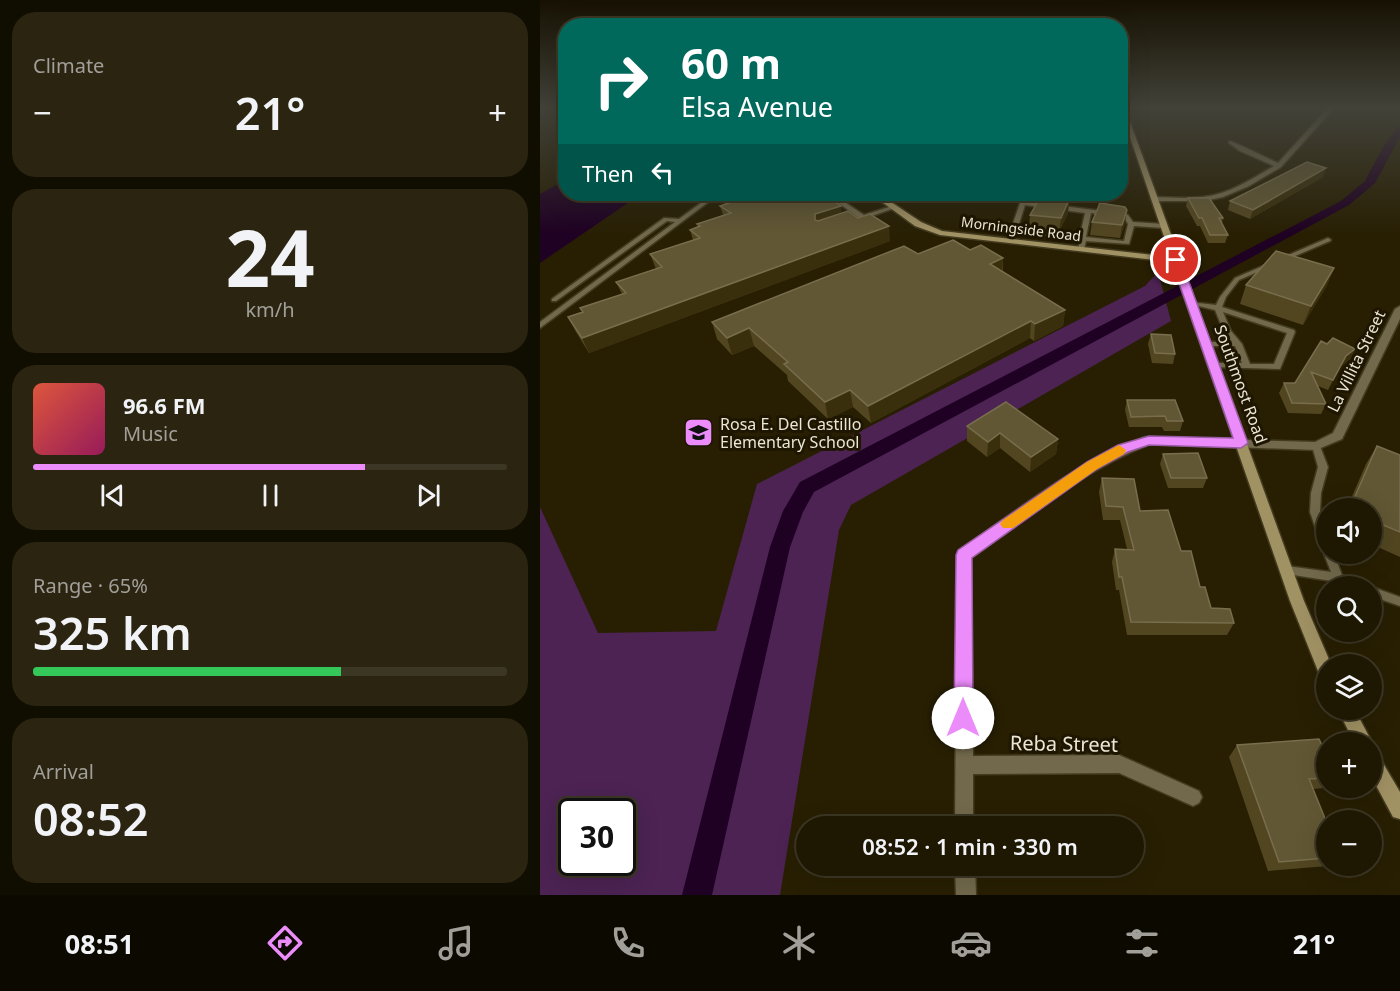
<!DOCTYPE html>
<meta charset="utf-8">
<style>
:root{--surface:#1e1702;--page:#2b2411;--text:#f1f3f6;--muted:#a19f99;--line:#3c3624;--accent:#ec8cfb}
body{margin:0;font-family:"Noto Sans",sans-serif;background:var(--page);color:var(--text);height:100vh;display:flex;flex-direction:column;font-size:22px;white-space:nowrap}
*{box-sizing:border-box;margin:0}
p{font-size:20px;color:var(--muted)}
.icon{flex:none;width:33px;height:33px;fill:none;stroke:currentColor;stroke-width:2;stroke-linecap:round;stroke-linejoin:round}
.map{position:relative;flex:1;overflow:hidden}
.side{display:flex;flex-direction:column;gap:12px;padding:12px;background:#100d01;width:540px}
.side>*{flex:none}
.hud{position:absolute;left:18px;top:18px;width:570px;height:183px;border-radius:24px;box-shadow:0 6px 24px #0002,0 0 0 2px var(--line);background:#00695c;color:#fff;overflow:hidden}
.tools{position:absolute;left:776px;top:498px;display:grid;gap:12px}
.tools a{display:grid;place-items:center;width:66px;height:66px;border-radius:50%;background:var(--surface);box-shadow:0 6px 24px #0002,0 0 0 2px var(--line);font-size:30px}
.speed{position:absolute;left:18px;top:798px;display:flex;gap:12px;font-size:30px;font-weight:700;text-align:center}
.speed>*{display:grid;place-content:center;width:78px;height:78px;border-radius:50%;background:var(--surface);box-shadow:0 6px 24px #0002,0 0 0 2px var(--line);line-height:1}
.speed .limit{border:3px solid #111;border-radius:9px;background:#fff;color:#111}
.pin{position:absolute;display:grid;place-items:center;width:51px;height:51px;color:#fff;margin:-26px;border:3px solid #fff;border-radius:50%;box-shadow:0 2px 6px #0007}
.me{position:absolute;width:66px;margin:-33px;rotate:0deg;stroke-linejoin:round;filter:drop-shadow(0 0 4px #0008)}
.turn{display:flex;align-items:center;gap:21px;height:126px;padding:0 24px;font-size:27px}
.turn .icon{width:78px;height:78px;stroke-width:2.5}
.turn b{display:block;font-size:42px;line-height:51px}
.then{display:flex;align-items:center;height:57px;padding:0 24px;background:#0003;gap:12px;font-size:22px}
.big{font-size:45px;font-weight:600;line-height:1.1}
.side .card{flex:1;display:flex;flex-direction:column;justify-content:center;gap:9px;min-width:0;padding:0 21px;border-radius:24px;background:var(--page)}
.side .dial{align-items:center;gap:0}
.dial b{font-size:78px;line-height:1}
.song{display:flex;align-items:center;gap:18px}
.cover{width:72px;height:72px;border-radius:9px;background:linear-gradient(135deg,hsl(10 70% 55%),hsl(330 70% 35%))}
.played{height:6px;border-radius:3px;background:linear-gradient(90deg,var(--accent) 70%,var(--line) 70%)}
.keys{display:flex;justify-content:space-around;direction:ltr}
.heat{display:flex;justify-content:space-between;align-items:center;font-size:33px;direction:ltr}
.charge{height:9px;border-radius:4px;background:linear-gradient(90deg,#34c759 65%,var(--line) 0)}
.trip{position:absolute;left:256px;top:816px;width:348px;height:60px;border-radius:30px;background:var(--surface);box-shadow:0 6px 24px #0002,0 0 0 2px var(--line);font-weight:600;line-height:60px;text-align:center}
.tab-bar{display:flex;height:96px;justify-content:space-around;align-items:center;background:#0c0901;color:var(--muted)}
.tab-bar .icon{width:42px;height:42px}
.tab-bar .on{color:var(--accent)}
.tab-bar b{font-size:27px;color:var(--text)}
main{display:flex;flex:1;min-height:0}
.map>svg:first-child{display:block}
.green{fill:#4c2353;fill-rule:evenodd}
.water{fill:#1f0123}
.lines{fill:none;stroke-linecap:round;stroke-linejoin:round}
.canal{fill:#1f0123;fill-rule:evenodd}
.lane-casing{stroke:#433b20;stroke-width:3}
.street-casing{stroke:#433b20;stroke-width:3}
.secondary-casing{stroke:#433b20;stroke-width:3}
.lane{fill:#72694c;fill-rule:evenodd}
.street{fill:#72694c;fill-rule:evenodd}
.secondary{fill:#a19264;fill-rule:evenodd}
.wall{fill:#524621}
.shaded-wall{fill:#3a2f0d}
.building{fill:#625734;stroke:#786e4d;stroke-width:1.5}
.route{fill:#ec8cfb;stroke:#995ba3;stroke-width:1.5}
.slow{fill:#f59e0b}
.labels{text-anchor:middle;stroke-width:6;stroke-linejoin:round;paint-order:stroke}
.far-street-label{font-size:14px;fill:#ebe6d5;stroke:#1e1600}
.street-label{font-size:16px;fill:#ebe6d5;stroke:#1e1600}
.poi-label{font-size:16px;fill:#ebe6d5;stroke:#1e1600;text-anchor:start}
.near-street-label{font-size:20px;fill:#ebe6d5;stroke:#1e1600}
</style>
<main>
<section class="side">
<div class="card"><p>Climate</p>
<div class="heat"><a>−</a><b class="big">21°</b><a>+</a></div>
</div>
<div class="card dial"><b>24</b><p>km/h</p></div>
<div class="card">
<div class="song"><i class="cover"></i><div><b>96.6 FM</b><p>Music</p></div></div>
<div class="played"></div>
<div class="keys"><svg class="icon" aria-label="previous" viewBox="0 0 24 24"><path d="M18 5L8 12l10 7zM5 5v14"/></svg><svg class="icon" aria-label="pause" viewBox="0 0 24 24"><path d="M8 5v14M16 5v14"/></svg><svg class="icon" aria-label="next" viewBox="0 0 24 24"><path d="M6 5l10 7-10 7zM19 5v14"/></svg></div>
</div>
<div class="card"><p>Range · 65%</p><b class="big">325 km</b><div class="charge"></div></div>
<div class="card"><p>Arrival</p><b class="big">08:52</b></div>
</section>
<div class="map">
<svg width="860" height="895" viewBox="0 0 860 895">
<rect width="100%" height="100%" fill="#281f03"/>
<path class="green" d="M618,272L631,321L311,505L299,530L240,895H0V507L58,633L176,631L217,484L605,286ZM32,812H82V862H32Z"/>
<path class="water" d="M25,180L26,194H101L0,263V194Z"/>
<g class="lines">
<path class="canal" d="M860,127V137L835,183L809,205L274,492L263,512L250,547L172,895H142L230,547L243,511L260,482L801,201L825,181L842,149L857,128Z"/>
<defs>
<path id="lane" d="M173,194H179L0,328V322L135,222L127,221L16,301H12V299L124,218L139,219Z
M273,194L294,195L324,215L355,205L358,207L320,220L317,218L318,217L290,197Z
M483,201L586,214L588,215L593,222L624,224L627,226L624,228L594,226L589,244L546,241L544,249L541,251L538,249L540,240L476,233L472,242H468L467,241L480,203ZM485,205L545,213L540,236L477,230ZM551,213L584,218L588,224L584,241L546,237Z
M788,238L791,240L790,241L699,280L686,297L682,307L754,330L755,332L753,337L740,369L671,367L670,365L671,363H702L695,346H663L662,344L666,342H692L684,332L675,310L650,304V302L676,305L680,297L695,278ZM683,312L747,333L734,364H710L702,344L691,331Z
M776,443L780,446L788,467L781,493L780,512L786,529V548L782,547L781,544L770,512L771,493L778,467L772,446Z
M786,551V554H794L802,575L824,583L825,586H809L798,582L747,574L743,573L742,570L743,567L747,566L791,572L784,554Z
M830,586H831L835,588L860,597V606L831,596Z"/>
<path id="street" d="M788,108H794L741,167L709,186L683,197L664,201H615L611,199L615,197C631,197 647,199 663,197C689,194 712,179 734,166L700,151L689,143V141C693,141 729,159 738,163Z
M860,306V319L802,439L776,450L610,444C543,470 488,516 431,558L433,756L579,755L659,791L662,797L659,803L653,806L579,773L433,774V826H415L417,555L419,551C479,509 535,463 605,437L775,442L793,433L855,309Z
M415,866H435L436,895H416Z"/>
<path id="secondary" d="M580,108H585L764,601L791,664H786V679L780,676L750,601L632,262L400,235L375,226L331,194H339L381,222L402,231L631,257Z
M798,710H815L832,742L831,744L814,742Z
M831,750L837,753L860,792V819L853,817L831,776Z"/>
</defs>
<use href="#lane" class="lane-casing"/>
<use href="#street" class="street-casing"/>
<use href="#secondary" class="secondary-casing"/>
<use href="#lane" class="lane"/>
<use href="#street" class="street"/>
<use href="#secondary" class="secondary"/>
</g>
<path class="wall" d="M783,177L710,219L688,210L690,201Z
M556,194H565L562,203L585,223L580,238L550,235L552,222L559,206Z
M648,198L683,218L682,223L688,235L685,243H668L660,226H657L646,206Z
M529,200L528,213L519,232L489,229L490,215Z
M186,201L302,213L350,241L49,353L36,332L28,317L42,312L40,308L82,294L76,282L116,269L110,254L153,240L150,230L158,227L157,224L183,215L180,206L186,203Z
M430,250L463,258V271L525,310L523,326L494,341L490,338L331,423L313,407L288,419L248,381L247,375L214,346L192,355L177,339L172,322Z
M794,268L786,287L763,325L700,304L706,285Z
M611,334L635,354L633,364L612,363L608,344Z
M787,344L815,349L810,359L801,366L788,390L778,386L786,404L781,414L748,413L739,393L744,383H755Z
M587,400L643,421L640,431H624L622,427H589L585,410Z
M427,426L518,439L516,454L490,472L460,448L447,457L427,441Z
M837,446L860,455V557L831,544V508H807L826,464Z
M623,454L667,478L663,488H628L620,464Z
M562,478L600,511L641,551L671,608L694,623L687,635H587L579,590H576L572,562L575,549H587L580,520H563L559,492Z
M697,745L786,754V786L784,788L773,789L786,821V866H788L728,871L689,757Z"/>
<path class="shaded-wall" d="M786,168L783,177L710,219L713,210Z
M529,200L528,213L519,232L521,218Z
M301,206L303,220L277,228L275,220V214Z
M587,210L585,223L580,238L582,225Z
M349,226L350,241L49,353L42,338Z
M463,258L462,274L450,264Z
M794,268L786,287L763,325L771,306Z
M525,310L523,326L494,341L495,324Z
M491,321L490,338L331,423L328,406Z
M209,328L214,346L192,355L187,338Z
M815,349L810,359L801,366L788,390L806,356Z
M310,390L313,407L288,419L285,402Z
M460,433V448L447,457L448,442Z
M518,439L516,454L490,472L491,457Z"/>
<path class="building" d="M767,162L786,168L713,210L690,201Z
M207,194H283L301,206L275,214V220L278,221L308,211L318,218L330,214L349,226L42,338L28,317L43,312L40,308L86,293L76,282L122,267L110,254L160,238L150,230L160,226L157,224L191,213L180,206L189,203L186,201Z
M559,194H564L562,200H561Z
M501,196L529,200L521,218L490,215Z
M648,198H669L683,218H679L688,235H670L662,218H659Z
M560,203L585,207L587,210L582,225L552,222Z
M413,240L430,250L441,245L463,258L450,264L525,310L495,324L491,321L328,406L310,390L285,402L244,364L248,362L209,328L187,338L172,322L364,246L378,254Z
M736,251L794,268L771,306L706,285Z
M611,334L631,335L635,354L615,353Z
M793,338L815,349L806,356L793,380L771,372L786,404L752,403L744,383H755L781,341L787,344Z
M587,400H635L643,421H627L625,416L591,417Z
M466,402L518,439L491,457L460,433L448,442L427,426Z
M837,446L860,455V532L831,520V508H810Z
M658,453L667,478H631L623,454Z
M562,478L594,479L600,511L628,510L641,551H651L660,587H665L671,608L690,609L694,623L591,622L582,577H579L575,549L594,550L583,507L566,506Z
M779,739L786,754V778L769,779L786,821V858L739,862L697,745Z"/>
<linearGradient id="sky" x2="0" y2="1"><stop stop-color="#161102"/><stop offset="0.46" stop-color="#424239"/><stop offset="1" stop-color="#424239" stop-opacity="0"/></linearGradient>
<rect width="860" height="234" fill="url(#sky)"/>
<path class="route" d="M636,257L641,260L708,443L701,448L609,445L588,452L557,469L432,558L433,718L430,725L423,728L416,725L414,718L416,555L418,550L547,462L578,445L609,436L693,438L631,260Z"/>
<path class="slow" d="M579,445L586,450L584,454L557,469L473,528H463L460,524L463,520L547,462Z"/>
<defs>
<symbol id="school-square" viewBox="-11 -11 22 22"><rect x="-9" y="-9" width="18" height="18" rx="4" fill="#ec8cfb" stroke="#1e1600"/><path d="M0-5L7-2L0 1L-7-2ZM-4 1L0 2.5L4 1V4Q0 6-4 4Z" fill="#111"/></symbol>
</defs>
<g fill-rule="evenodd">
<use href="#school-square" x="142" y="416" width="33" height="33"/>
</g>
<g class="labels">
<g class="far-street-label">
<text transform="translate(481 229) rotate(7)" y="5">Morningside Road</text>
</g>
<g class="street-label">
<text transform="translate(816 361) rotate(-64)" y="6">La Villita Street</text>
<text transform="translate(701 384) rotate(70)" y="6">Southmost Road</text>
</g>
<g class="poi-label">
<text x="180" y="430">Rosa E. Del Castillo<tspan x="180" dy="18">Elementary School</tspan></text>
</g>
<g class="near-street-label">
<text transform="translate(524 744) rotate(1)" y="7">Reba Street</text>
</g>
</g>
</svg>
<div class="tools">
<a><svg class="icon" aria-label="sound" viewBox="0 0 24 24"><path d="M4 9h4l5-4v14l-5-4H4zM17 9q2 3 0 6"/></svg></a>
<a><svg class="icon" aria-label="search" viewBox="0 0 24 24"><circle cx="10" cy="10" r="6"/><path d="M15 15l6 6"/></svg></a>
<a><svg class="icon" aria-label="layers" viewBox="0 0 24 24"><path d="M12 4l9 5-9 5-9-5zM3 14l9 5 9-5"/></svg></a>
<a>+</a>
<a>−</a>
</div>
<div class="speed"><div class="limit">30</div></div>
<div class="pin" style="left:636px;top:260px;background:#d93025"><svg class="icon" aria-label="arrive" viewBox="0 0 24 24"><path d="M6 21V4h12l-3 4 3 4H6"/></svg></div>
<svg class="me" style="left:423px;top:718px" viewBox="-20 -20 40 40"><circle r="19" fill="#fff"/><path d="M0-13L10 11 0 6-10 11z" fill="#ec8cfb"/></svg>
<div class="trip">08:52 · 1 min · 330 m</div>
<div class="hud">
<div class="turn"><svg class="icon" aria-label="right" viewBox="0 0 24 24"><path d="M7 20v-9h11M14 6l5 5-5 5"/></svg><div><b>60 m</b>Elsa Avenue</div></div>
<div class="then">Then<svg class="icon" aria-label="left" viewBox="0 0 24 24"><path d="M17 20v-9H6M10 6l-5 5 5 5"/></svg></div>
</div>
</div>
</main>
<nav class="tab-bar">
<b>08:51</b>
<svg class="icon on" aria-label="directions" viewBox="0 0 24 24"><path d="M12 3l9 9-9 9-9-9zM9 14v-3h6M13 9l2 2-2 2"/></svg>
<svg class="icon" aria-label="music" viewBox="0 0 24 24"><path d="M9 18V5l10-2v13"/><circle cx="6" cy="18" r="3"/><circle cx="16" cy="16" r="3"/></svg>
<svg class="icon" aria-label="phone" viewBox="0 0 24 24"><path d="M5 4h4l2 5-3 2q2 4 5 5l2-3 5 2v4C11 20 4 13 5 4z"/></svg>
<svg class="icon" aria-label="climate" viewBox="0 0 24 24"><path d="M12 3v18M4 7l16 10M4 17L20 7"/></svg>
<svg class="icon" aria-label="car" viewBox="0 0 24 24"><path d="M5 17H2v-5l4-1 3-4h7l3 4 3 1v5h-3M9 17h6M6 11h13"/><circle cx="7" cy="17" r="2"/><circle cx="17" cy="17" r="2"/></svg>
<svg class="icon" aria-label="filters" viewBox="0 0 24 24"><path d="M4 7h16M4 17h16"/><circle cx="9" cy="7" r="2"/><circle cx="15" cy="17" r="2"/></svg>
<b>21°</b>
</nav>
